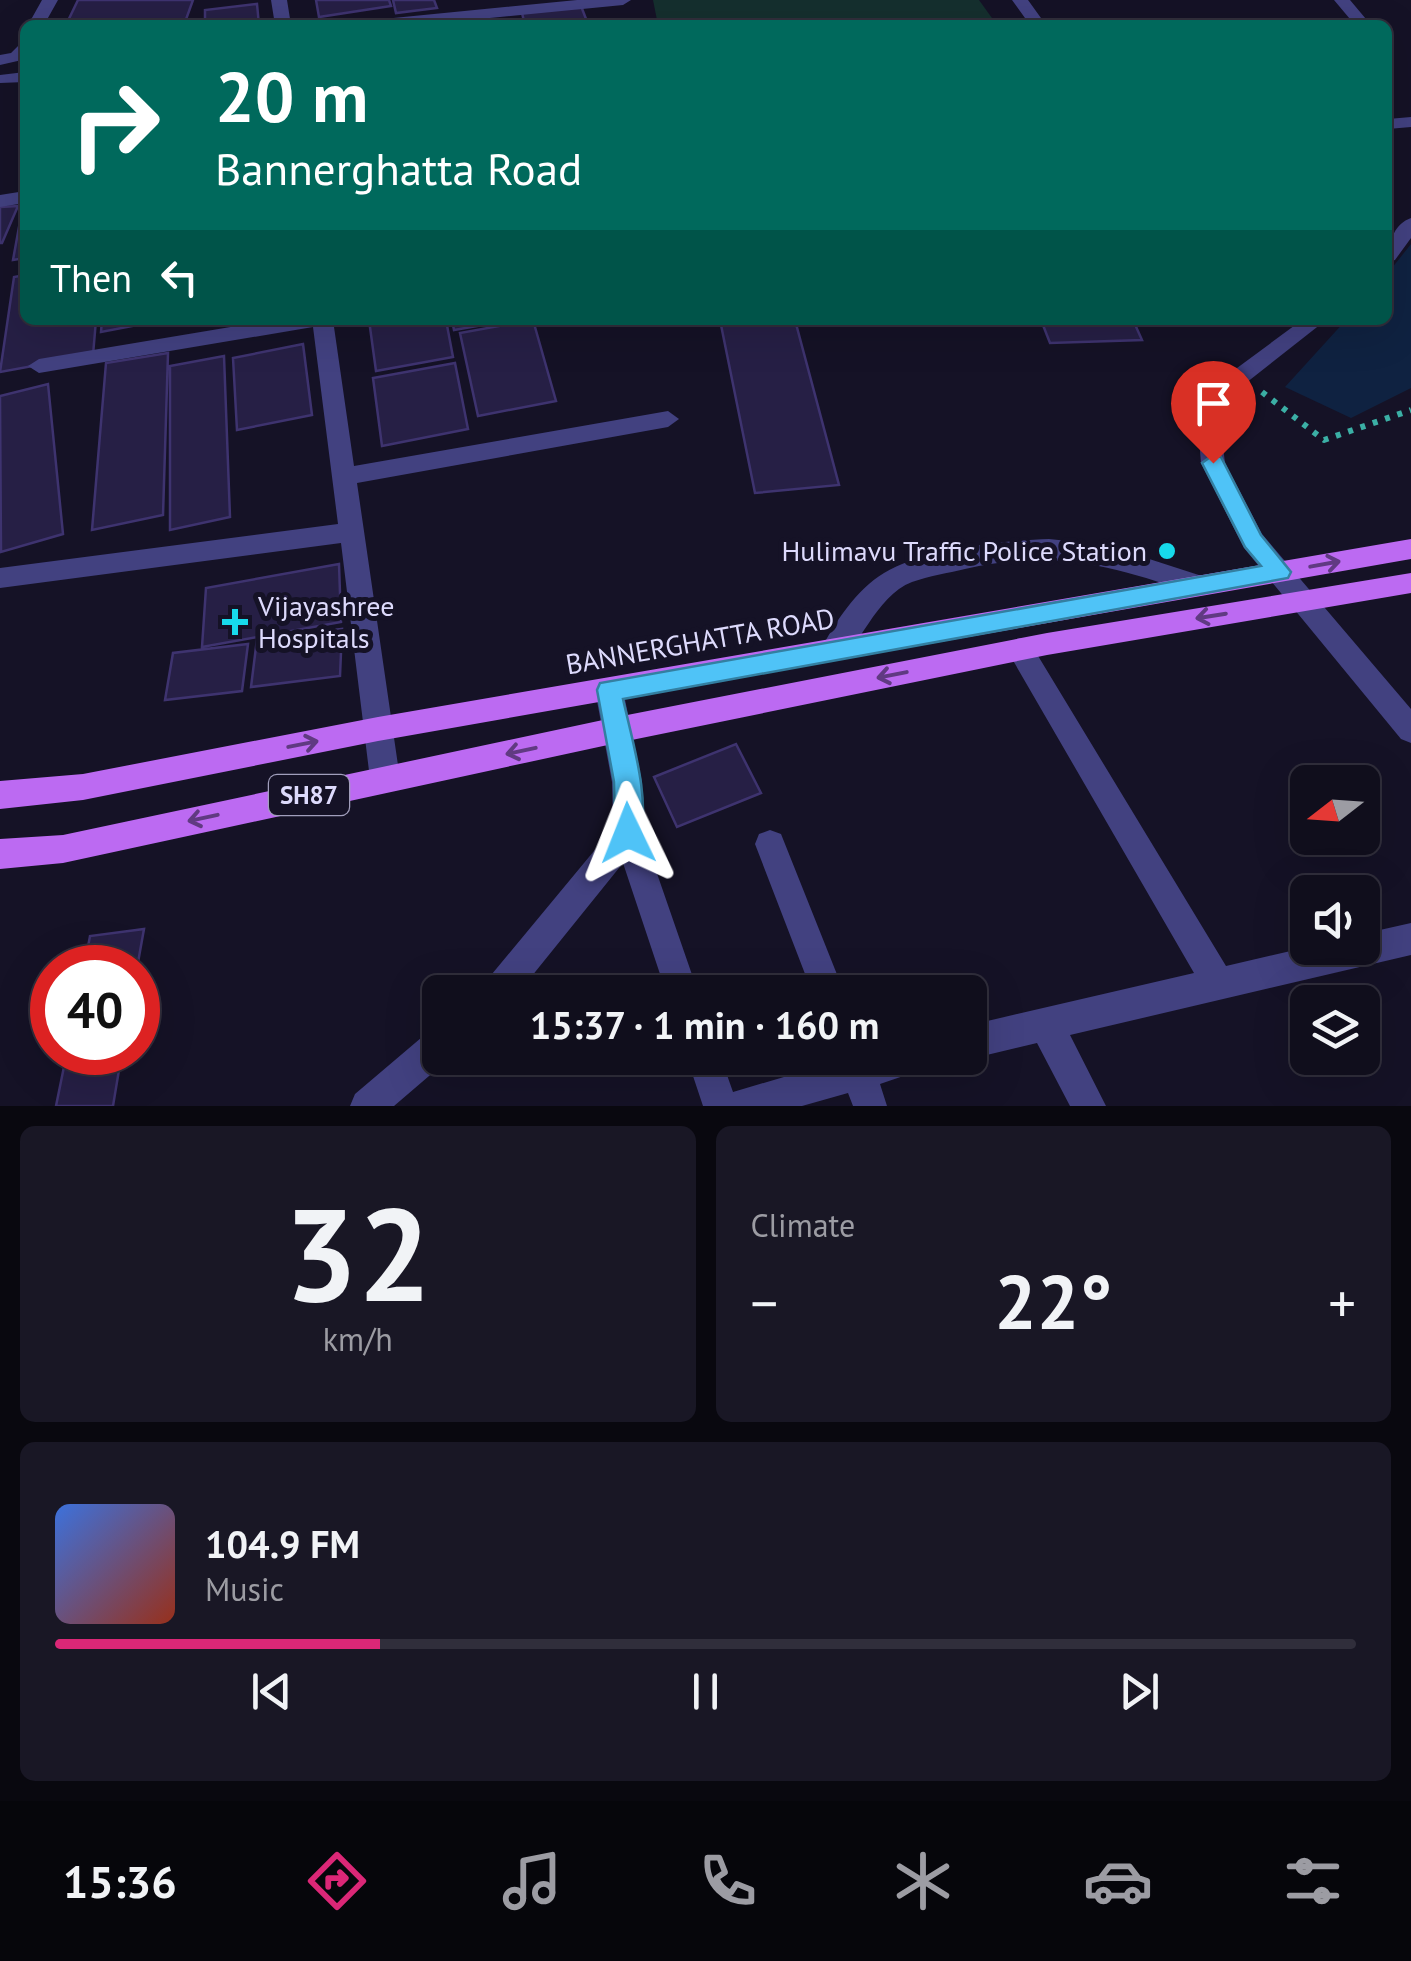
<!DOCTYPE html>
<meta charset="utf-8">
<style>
:root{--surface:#100e1c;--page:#191725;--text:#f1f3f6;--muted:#9c9ca3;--line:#302e3b;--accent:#db2777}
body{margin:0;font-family:"PT Sans",sans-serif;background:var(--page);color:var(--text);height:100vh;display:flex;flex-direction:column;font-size:38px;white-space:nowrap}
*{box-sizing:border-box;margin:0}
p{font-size:32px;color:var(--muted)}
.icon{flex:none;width:55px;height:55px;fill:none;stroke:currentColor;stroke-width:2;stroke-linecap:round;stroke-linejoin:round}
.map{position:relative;height:1106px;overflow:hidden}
.drawer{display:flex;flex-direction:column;gap:20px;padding:20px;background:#09080f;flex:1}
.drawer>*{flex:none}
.hud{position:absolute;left:20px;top:20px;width:1372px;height:305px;border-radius:15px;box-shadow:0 10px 40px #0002,0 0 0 2px var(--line);background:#00695c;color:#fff;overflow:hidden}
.needle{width:65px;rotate:253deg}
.buttons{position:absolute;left:1290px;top:765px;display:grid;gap:20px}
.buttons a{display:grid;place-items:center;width:90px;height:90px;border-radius:15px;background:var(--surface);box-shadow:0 10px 40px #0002,0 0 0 2px var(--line);font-size:50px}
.speed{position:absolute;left:30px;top:945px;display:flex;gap:20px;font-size:50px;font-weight:700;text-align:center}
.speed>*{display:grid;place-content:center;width:130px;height:130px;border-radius:50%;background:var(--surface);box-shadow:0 10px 40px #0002,0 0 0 2px var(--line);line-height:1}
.speed .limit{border:15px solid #d22;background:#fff;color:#111}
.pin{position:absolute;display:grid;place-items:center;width:85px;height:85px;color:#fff;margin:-102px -42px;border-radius:50% 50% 50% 0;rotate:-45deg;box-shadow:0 0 10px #0007}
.pin .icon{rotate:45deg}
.me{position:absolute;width:110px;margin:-55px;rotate:358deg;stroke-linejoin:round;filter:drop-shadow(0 0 8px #0008)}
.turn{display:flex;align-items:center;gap:35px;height:210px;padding:0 30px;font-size:45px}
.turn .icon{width:130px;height:130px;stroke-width:2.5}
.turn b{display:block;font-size:70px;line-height:85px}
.then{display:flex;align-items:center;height:95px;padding:0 30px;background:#0003;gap:20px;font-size:38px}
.big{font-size:75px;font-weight:700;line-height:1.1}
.drawer .tile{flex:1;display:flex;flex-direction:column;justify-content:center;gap:15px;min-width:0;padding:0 35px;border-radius:15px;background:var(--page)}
.drawer .dial{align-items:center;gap:0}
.dial b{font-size:130px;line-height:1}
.song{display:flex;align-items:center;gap:30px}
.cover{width:120px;height:120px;border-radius:15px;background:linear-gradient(135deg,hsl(220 70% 55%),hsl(10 70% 35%))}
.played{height:10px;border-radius:5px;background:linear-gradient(90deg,var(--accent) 25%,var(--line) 25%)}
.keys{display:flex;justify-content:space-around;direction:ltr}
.heat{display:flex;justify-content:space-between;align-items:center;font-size:55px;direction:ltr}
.drawer .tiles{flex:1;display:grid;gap:20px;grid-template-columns:1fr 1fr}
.tile:last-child{grid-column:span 2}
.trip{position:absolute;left:422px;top:975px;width:565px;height:100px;border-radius:15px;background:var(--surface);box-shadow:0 10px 40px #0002,0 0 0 2px var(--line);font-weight:700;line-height:100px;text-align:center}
.dock{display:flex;height:160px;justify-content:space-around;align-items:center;background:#06060b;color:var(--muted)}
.dock .icon{width:70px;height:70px}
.dock .active{color:var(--accent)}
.dock b{font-size:45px;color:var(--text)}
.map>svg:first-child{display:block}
.green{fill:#152f2e}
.water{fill:#0f2241}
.building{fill:#261f45;stroke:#3e336f;stroke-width:2.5}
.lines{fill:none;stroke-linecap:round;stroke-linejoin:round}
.path{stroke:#3bafa5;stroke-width:6;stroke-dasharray:5 8;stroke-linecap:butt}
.minor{fill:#424180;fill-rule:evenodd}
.major{fill:#bc6af2;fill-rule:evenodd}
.oneway{stroke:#603a82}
.route{fill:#4fc3f7;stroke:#337fa1;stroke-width:2.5}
.poi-dot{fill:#17daeb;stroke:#151226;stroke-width:4}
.labels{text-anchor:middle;stroke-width:10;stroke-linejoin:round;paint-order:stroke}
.shield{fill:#151226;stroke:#a19ebc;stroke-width:2.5}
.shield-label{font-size:25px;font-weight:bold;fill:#dddafc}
.poi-label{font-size:28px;fill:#dddafc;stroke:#151226;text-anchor:end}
.street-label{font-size:28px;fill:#dddafc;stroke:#151226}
</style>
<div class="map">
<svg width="1411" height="1106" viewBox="0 0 1411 1106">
<rect width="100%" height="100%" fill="#151226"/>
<path class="green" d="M653,0H979L997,25H658Z"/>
<path class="water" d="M1411,244V388L1351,418L1285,387L1346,320H1388V273Z"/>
<path class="building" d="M78,0H193L184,25H66Z
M316,0H389L391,6L319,17Z
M393,0H434L437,8L396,13Z
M257,4L259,25H205V10Z
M581,6L588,24L525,25L522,13Z
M23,205L25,258L13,260Z
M18,206L2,243H0V207Z
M25,275V320H96L93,355L0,372L14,277Z
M102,320H144L143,324L101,332Z
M369,320H446L453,357L376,371Z
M452,320H511L454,330Z
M533,320L556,401L478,416L460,333Z
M720,320H795L839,485L755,493Z
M1041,320H1133L1142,340L1050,343Z
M303,344L312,415L237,430L233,358Z
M168,353L163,515L92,530L106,363Z
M224,356L230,517L170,530V366Z
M455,363L468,429L382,446L373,378Z
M48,384L63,534L1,552L0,396Z
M339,564L341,622L202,647L206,588Z
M342,629L340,676L251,687L257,639Z
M248,644L242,691L165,700L173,653Z
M736,744L761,793L677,827L654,777Z
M144,929L137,968H84L90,936Z
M67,1052H122L113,1106H56Z"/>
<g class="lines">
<path class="path" d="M1262,392L1324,440L1411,410"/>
<path class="minor" d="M42,0H58L44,25H28Z
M271,0H287L291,25H275Z
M577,0H631L623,5L419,25H365L373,20Z
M1012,0H1028L1046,25H1030Z
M1334,0H1350L1371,25H1355Z
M25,39L22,60L0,65V55L11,53Z
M25,72V82L0,83V75Z
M1411,117V127L1388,129V119Z
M25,191V203L0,207V195Z
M1411,218V238L1395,260L1388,262C1388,245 1393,224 1411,218Z
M273,320H333L354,466L668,411L679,419L668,427L357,483L400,779L395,788L385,792L375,788L370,779L341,543L0,588V568L338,524L313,327L39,373L28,366L39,359Z
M1302,320H1326L1218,405L1225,463L1262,534L1411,709V743L1401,739L1244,548L1201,463L1196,402L1199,396Z
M1049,539L1106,545L1208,578L1212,585L1208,592L1199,595C1114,567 1056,548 965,569C948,573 929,576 912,582C875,596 858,652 839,659C833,662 831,660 825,658L821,650C834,623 857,589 884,573C921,550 1006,540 1049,539Z
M1020,638L1029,641L1226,966L1308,947L1362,948V934L1411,923V955L1070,1035L1106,1106H1070L1037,1043L970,1059L967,1058H970V1025L1194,973L1011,657L1007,649L1011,641Z
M609,678L619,682L623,690L642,782L643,833L698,992H666L623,863L519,992H483L487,980L613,828L612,782L595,690L599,682Z
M770,830L781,834L844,992H812L755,844L759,834Z
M440,1027V1058H450L394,1106H350L355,1094L428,1032Z
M687,1058H721L733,1092L838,1061V1058H926L921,1070L880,1084L887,1106H853L848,1093L802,1106H703Z"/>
<path class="major" d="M1411,539V559L378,741L83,800L0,809V781L83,774L378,717Z
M1411,573V593L1047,655L617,743L63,863L0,869V839L63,835L617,717L1047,633Z"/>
</g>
<defs><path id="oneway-shaft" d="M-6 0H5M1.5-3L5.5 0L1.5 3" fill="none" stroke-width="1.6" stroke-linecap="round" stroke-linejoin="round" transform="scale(2.5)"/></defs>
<g class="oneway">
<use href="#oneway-shaft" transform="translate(1325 564) rotate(-10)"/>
<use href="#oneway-shaft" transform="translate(1211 616) rotate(171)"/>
<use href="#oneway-shaft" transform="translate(892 675) rotate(169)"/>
<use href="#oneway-shaft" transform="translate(303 744) rotate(-11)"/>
<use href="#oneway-shaft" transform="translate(521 751) rotate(168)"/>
<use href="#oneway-shaft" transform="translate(203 818) rotate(168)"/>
</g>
<path class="route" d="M1213,455L1221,457L1261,535L1291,572L1288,578L623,699C631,736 653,807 638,842L628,846L619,842L615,833L614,782L597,690L600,683L1261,566L1245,547L1202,463Z"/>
<g class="poi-dot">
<circle cx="1167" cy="551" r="10"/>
<path d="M230 607h10v10h10v10h-10v10h-10v-10h-10v-10h10z"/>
</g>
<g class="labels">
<rect class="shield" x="269" y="775" width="80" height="40" rx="8"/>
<g class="shield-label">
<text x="309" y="804">SH87</text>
</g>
<g class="poi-label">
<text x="1147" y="561">Hulimavu Traffic Police Station</text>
<text x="258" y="616" text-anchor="start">Vijayashree<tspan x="258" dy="32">Hospitals</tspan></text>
</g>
<g class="street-label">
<text transform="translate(700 641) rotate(-10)" y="10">BANNERGHATTA ROAD</text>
</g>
</g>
</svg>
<div class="buttons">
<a><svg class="needle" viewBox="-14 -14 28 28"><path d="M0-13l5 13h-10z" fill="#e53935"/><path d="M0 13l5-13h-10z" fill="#9c9ca3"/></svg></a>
<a><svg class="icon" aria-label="sound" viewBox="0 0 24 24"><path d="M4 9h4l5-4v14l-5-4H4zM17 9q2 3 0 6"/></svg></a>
<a><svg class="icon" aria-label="layers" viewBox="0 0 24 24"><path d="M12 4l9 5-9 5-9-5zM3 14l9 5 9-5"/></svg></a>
</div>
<div class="speed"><div class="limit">40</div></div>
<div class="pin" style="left:1213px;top:463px;background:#d93025"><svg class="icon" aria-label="arrive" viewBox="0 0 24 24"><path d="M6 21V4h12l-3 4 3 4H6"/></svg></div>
<svg class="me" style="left:628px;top:833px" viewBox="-20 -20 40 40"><path d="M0-17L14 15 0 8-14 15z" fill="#4fc3f7" stroke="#fff" stroke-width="4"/></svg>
<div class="trip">15:37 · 1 min · 160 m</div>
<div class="hud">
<div class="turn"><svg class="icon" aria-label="right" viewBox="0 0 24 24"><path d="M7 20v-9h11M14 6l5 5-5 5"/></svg><div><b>20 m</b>Bannerghatta Road</div></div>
<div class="then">Then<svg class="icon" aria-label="left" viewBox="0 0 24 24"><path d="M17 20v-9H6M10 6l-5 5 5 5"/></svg></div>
</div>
</div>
<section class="drawer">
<div class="tiles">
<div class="tile dial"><b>32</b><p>km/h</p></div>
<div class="tile"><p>Climate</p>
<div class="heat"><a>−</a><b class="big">22°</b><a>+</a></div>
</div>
<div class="tile">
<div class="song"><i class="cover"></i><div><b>104.9 FM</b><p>Music</p></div></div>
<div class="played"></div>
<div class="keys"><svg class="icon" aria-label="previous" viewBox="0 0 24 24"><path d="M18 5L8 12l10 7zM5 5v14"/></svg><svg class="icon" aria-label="pause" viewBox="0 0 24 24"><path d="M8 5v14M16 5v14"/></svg><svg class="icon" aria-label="next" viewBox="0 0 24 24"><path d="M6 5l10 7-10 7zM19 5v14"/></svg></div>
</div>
</div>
</section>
<nav class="dock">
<b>15:36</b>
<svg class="icon active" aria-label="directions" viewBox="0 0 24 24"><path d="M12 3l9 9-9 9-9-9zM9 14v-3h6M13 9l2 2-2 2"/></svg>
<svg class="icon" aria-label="music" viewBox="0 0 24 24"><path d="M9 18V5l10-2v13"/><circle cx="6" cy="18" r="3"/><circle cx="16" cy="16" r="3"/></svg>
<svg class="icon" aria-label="phone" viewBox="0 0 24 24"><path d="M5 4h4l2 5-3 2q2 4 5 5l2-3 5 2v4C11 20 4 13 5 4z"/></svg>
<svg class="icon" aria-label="climate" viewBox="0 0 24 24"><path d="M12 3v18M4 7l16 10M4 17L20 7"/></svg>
<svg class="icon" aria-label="car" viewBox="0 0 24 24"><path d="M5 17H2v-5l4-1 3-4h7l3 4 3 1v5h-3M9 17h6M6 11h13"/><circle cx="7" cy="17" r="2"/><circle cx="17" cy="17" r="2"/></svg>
<svg class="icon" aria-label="filters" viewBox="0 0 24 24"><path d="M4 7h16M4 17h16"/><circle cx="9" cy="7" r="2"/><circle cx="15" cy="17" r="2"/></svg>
</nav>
